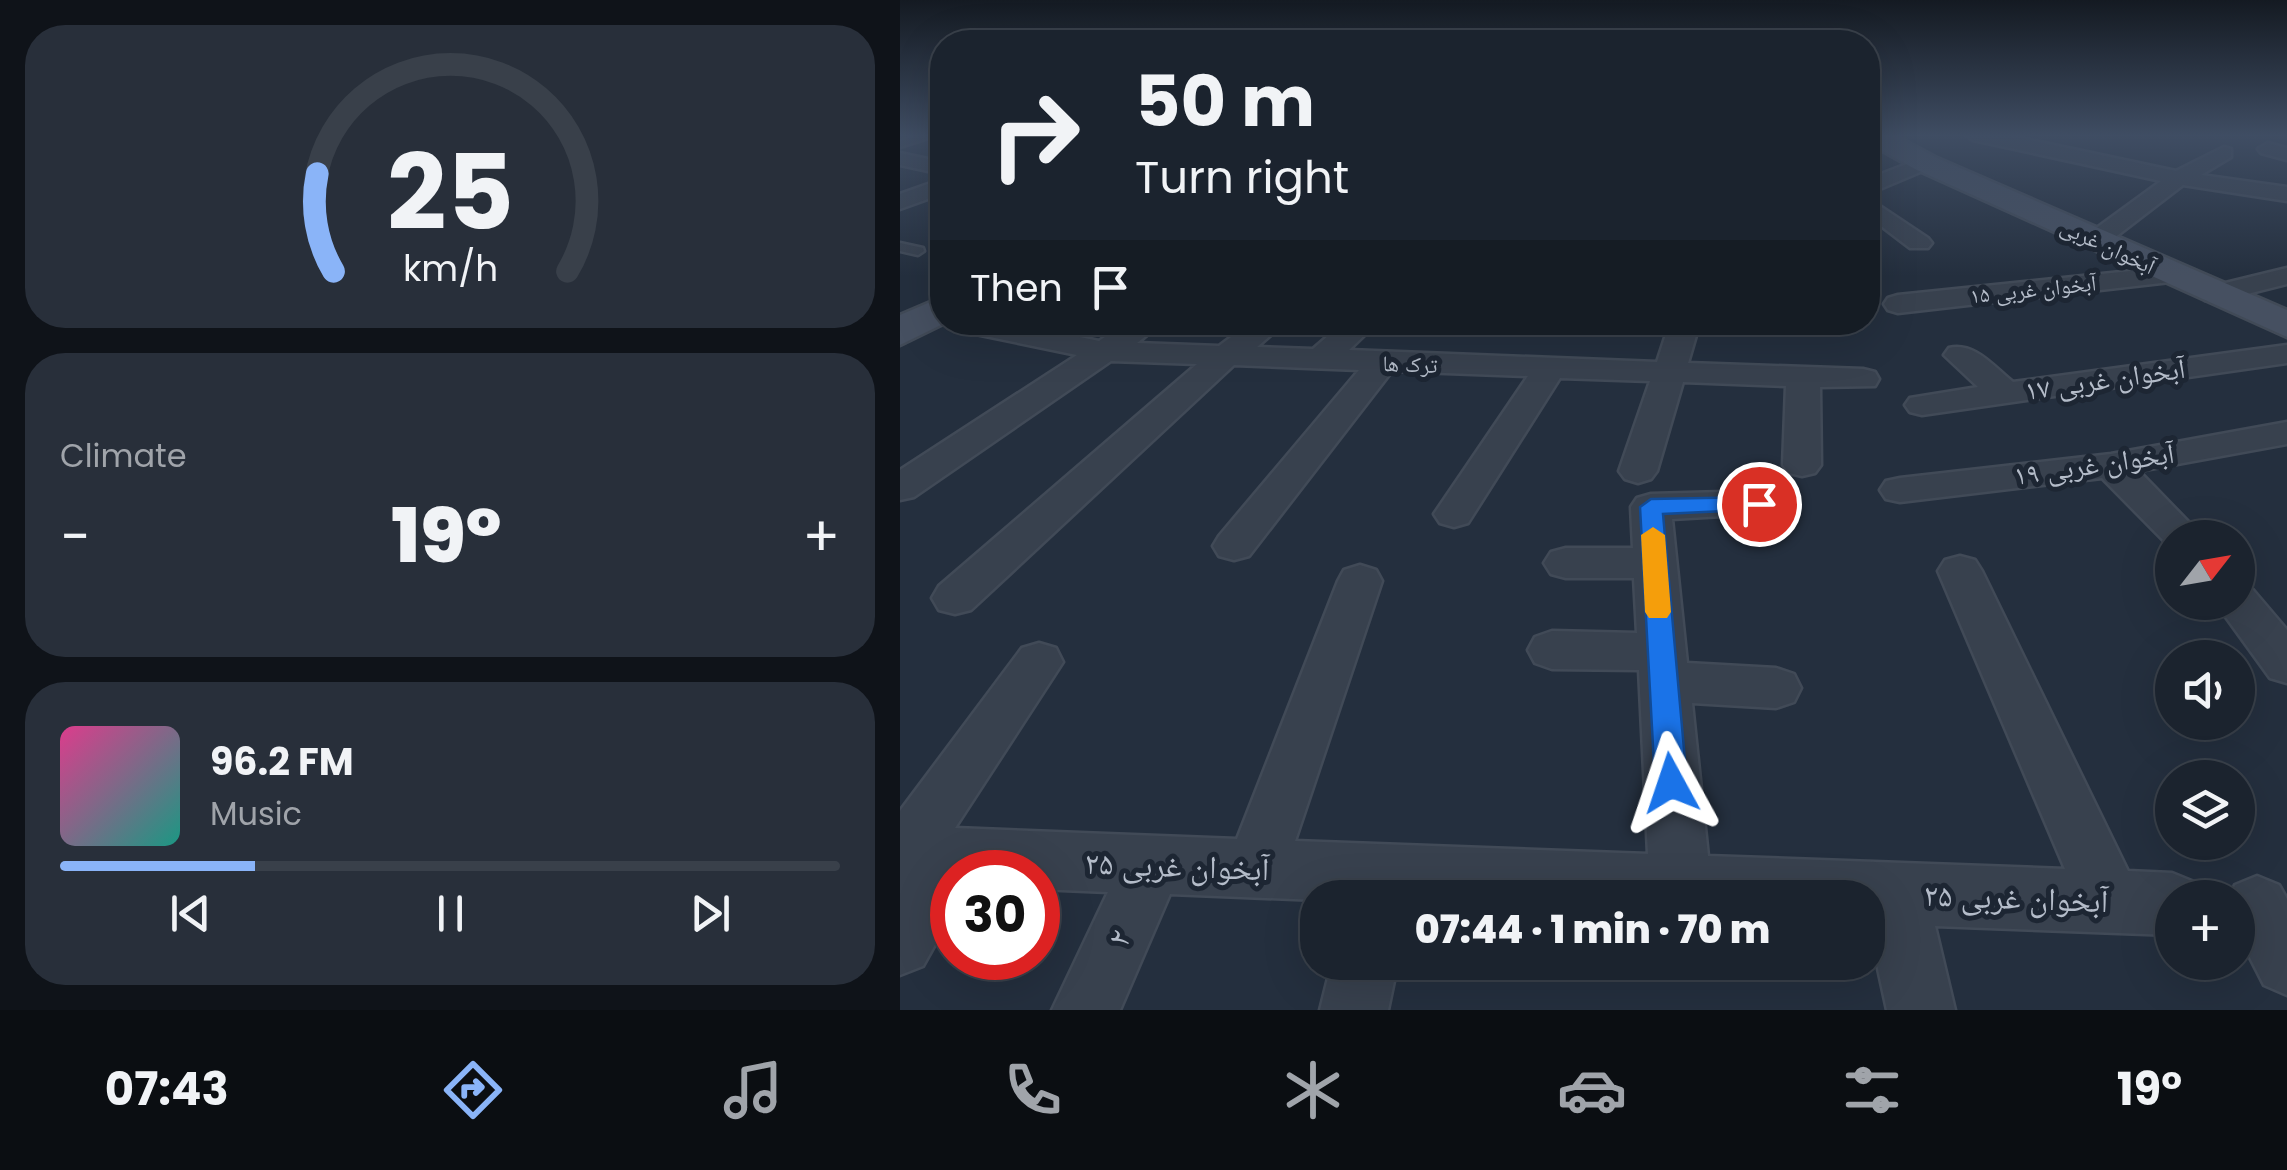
<!DOCTYPE html>
<meta charset="utf-8">
<style>
:root{--surface:#1b232e;--page:#282f3a;--text:#f1f3f6;--muted:#a0a4aa;--line:#39404a;--accent:#8ab4f8}
body{margin:0;font-family:Poppins,"Noto Naskh Arabic",sans-serif;background:var(--page);color:var(--text);height:100vh;display:flex;flex-direction:column;font-size:38px;white-space:nowrap}
*{box-sizing:border-box;margin:0}
p{font-size:32px;color:var(--muted)}
.icon{flex:none;width:55px;height:55px;fill:none;stroke:currentColor;stroke-width:2;stroke-linecap:round;stroke-linejoin:round}
.map{position:relative;flex:1;overflow:hidden}
.details{display:flex;flex-direction:column;gap:25px;padding:25px;background:#0f1319;width:900px}
.details>*{flex:none}
.guide{position:absolute;left:30px;top:30px;width:950px;height:305px;border-radius:40px;box-shadow:0 10px 40px #0002,0 0 0 2px var(--line);background:#1b232e;color:var(--text);overflow:hidden}
.needle{width:65px;rotate:59deg}
.buttons{position:absolute;left:1255px;top:520px;display:grid;gap:20px}
.buttons a{display:grid;place-items:center;width:100px;height:100px;border-radius:50%;background:var(--surface);box-shadow:0 10px 40px #0002,0 0 0 2px var(--line);font-size:50px}
.speed{position:absolute;left:30px;top:850px;display:flex;gap:20px;font-size:50px;font-weight:700;text-align:center}
.speed>*{display:grid;place-content:center;width:130px;height:130px;border-radius:50%;background:var(--surface);box-shadow:0 10px 40px #0002,0 0 0 2px var(--line);line-height:1}
.speed .limit{border:15px solid #d22;background:#fff;color:#111}
.pin{position:absolute;display:grid;place-items:center;width:85px;height:85px;color:#fff;margin:-42px;border:5px solid #fff;border-radius:50%;box-shadow:0 2px 10px #0007}
.me{position:absolute;width:110px;margin:-55px;rotate:355deg;stroke-linejoin:round;filter:drop-shadow(0 0 8px #0008)}
.turn{display:flex;align-items:center;gap:35px;height:210px;padding:0 40px;font-size:45px}
.turn .icon{width:130px;height:130px;stroke-width:2.5}
.turn b{display:block;font-size:70px;line-height:85px}
.then{display:flex;align-items:center;height:95px;padding:0 40px;background:#0003;gap:20px;font-size:38px}
.big{font-size:75px;font-weight:800;line-height:1.1}
.details .tile{flex:1;display:flex;flex-direction:column;justify-content:center;gap:15px;min-width:0;padding:0 35px;border-radius:40px;background:var(--page)}
.details .dial{align-items:center;gap:0}
.dial svg{height:260px;overflow:visible;fill:none;stroke:var(--line);stroke-width:7;stroke-linecap:round;text-anchor:middle}
.dial text{fill:var(--text);stroke:none}
.song{display:flex;align-items:center;gap:30px}
.cover{width:120px;height:120px;border-radius:15px;background:linear-gradient(135deg,hsl(330 70% 55%),hsl(170 70% 35%))}
.played{height:10px;border-radius:5px;background:linear-gradient(90deg,var(--accent) 25%,var(--line) 25%)}
.keys{display:flex;justify-content:space-around;direction:ltr}
.heat{display:flex;justify-content:space-between;align-items:center;font-size:55px;direction:ltr}
.trip{position:absolute;left:400px;top:880px;width:585px;height:100px;border-radius:40px;background:var(--surface);box-shadow:0 10px 40px #0002,0 0 0 2px var(--line);font-weight:800;line-height:100px;text-align:center}
.tab-bar{display:flex;height:160px;justify-content:space-around;align-items:center;background:#0b0e12;color:var(--muted)}
.tab-bar .icon{width:70px;height:70px}
.tab-bar .selected{color:var(--accent)}
.tab-bar b{font-size:45px;color:var(--text)}
main{display:flex;flex:1;min-height:0}
.map>svg:first-child{display:block}
.lines{fill:none;stroke-linecap:round;stroke-linejoin:round}
.lane-casing{stroke:#414a57;stroke-width:5}
.street-casing{stroke:#414a57;stroke-width:5}
.secondary-casing{stroke:#414a57;stroke-width:5}
.lane{fill:#38414e;fill-rule:evenodd}
.street{fill:#38414e;fill-rule:evenodd}
.secondary{fill:#465061;fill-rule:evenodd}
.route{fill:#1a73e8;stroke:#114b97;stroke-width:2.5}
.slow{fill:#f59e0b}
.labels{text-anchor:middle;stroke-width:10;stroke-linejoin:round;paint-order:stroke}
.far-street-label{font-size:22px;fill:#b4bcc9;stroke:#1d2633}
.street-label{font-size:28px;fill:#b4bcc9;stroke:#1d2633}
.near-street-label{font-size:32px;fill:#b4bcc9;stroke:#1d2633}
</style>
<main>
<section class="details">
<div class="tile dial"><svg viewBox="0 0 100 80">
<path d="M14 69A42 42 0 1 1 86 69"/>
<path d="M14 69A42 42 0 0 1 9 39" stroke="#8ab4f8"/>
<text x="50" y="56" font-size="32" font-weight="700">25</text>
<text x="50" y="72" font-size="11">km/h</text>
</svg></div>
<div class="tile"><p>Climate</p>
<div class="heat"><a>−</a><b class="big">19°</b><a>+</a></div>
</div>
<div class="tile">
<div class="song"><i class="cover"></i><div><b>96.2 FM</b><p>Music</p></div></div>
<div class="played"></div>
<div class="keys"><svg class="icon" aria-label="previous" viewBox="0 0 24 24"><path d="M18 5L8 12l10 7zM5 5v14"/></svg><svg class="icon" aria-label="pause" viewBox="0 0 24 24"><path d="M8 5v14M16 5v14"/></svg><svg class="icon" aria-label="next" viewBox="0 0 24 24"><path d="M6 5l10 7-10 7zM19 5v14"/></svg></div>
</div>
</section>
<div class="map">
<svg width="1387" height="1010" viewBox="0 0 1387 1010">
<rect width="100%" height="100%" fill="#242f3e"/>
<g class="lines">
<defs>
<path id="lane" d="M23,134H40L0,147V141Z
M0,243L23,248L24,251L18,255L0,251Z"/>
<path id="street" d="M1064,134H1102L1276,171L1324,147L1331,149V157L1301,175L1387,187V201L1283,185L1205,245H1187L1183,240L1187,235L1261,181L1073,140Z
M1368,143L1387,148V160L1361,153L1358,149Z
M0,153L42,162V174L0,165Z
M1025,157L1035,163L1032,167L968,194V179Z
M42,179V194L0,209V194Z
M968,198L1028,238L1032,243L1028,248H1010L968,216Z
M1269,267L1283,275L1279,281L998,313L988,310L984,304L988,298L998,295Z
M1387,268V284L1315,302L1305,300L1301,294L1305,288Z
M46,322H108L199,341L227,322H263L237,343L319,346L351,322H386L357,347L413,349L444,322H478L449,350L757,362L770,322H800L788,363L963,369L975,372L979,379L975,386L920,387L921,465L915,473L902,476L889,473L883,465L886,386L783,382L757,471L751,479L738,483L725,479L719,471L750,381L660,378L568,523L554,527L540,523L534,514L628,376L492,371L349,556L334,560L319,556L313,546L319,536L459,370L334,365L71,610L55,614L39,610L32,598L39,586L297,364L211,361L14,497L0,500V470L177,355L61,331L50,328Z
M1387,345V363L1022,415L1010,412L1005,405L1010,398L1078,387L1044,355L1049,348C1075,342 1094,367 1113,382Z
M1387,422V444L1239,471L1304,538H1272V549L1202,478L1000,502L986,499L980,490L986,481L1000,478L1211,454Z
M859,491L873,495L879,504L873,513L772,519L787,663L876,668L894,674L901,688L894,702L876,708L792,703L808,856L1165,869L1038,571L1045,560L1060,556L1075,560L1082,571L1228,871L1272,873L1294,882L1300,898H1272V935L1035,926L1055,1010H987L968,923V898L418,900L270,894L220,1010H152L208,892L138,889V872H52V914L23,966L0,975V811L122,648L139,643L156,648L163,662L55,828L337,839L438,581L444,570L460,565L476,570L482,581L395,841L748,854L739,670L652,669L635,663L628,650L635,637L652,631L737,633L734,578H666L651,574L644,563L651,552L666,548H733L731,507L737,498L751,494Z
M1338,586L1353,590L1387,630V683L1370,678L1315,602H1338Z
M1357,876L1379,885L1387,899V995L1364,985L1338,934V898H1330L1335,885Z
M432,962H498L488,1010H420Z"/>
<path id="secondary" d="M971,134H992L1035,157L1387,310V337L1015,169L972,145L968,139Z
M42,297V322H47L0,345V315Z"/>
</defs>
<use href="#lane" class="lane-casing"/>
<use href="#street" class="street-casing"/>
<use href="#secondary" class="secondary-casing"/>
<use href="#lane" class="lane"/>
<use href="#street" class="street"/>
<use href="#secondary" class="secondary"/>
</g>
<linearGradient id="sky" x2="0" y2="1"><stop stop-color="#141a22"/><stop offset="0.49" stop-color="#3f4d63"/><stop offset="1" stop-color="#3f4d63" stop-opacity="0"/></linearGradient>
<rect width="1387" height="276" fill="url(#sky)"/>
<path class="route" d="M859,497L870,504L867,509L763,514L787,783L782,793L771,797L760,793L755,783L740,507L751,499Z"/>
<path class="slow" d="M753,527L765,535L771,612L767,618H749L745,612L741,535Z"/>
<g class="labels">
<g class="far-street-label">
<text transform="translate(1208 246) rotate(25)" y="8">آبخوان غربی</text>
<text transform="translate(1133 289) rotate(-6)" y="8">آبخوان غربی ۱۵</text>
<text transform="translate(510 364) rotate(2)" y="8">ترک ها</text>
</g>
<g class="street-label">
<text transform="translate(1205 379) rotate(-8)" y="10">آبخوان غربی ۱۷</text>
<text transform="translate(1194 464) rotate(-8)" y="10">آبخوان غربی ۱۹</text>
</g>
<g class="near-street-label">
<text transform="translate(277 866) rotate(2)" y="11">آبخوان غربی ۲۵</text>
<text transform="translate(1116 898) rotate(2)" y="11">آبخوان غربی ۲۵</text>
<text transform="translate(219 938) rotate(-65)" y="11">۲</text>
</g>
</g>
</svg>
<div class="buttons">
<a><svg class="needle" viewBox="-14 -14 28 28"><path d="M0-13l5 13h-10z" fill="#e53935"/><path d="M0 13l5-13h-10z" fill="#a0a4aa"/></svg></a>
<a><svg class="icon" aria-label="sound" viewBox="0 0 24 24"><path d="M4 9h4l5-4v14l-5-4H4zM17 9q2 3 0 6"/></svg></a>
<a><svg class="icon" aria-label="layers" viewBox="0 0 24 24"><path d="M12 4l9 5-9 5-9-5zM3 14l9 5 9-5"/></svg></a>
<a>+</a>
</div>
<div class="speed"><div class="limit">30</div></div>
<div class="pin" style="left:859px;top:504px;background:#d93025"><svg class="icon" aria-label="arrive" viewBox="0 0 24 24"><path d="M6 21V4h12l-3 4 3 4H6"/></svg></div>
<svg class="me" style="left:771px;top:783px" viewBox="-20 -20 40 40"><path d="M0-17L14 15 0 8-14 15z" fill="#1a73e8" stroke="#fff" stroke-width="4"/></svg>
<div class="trip">07:44 · 1 min · 70 m</div>
<div class="guide">
<div class="turn"><svg class="icon" aria-label="right" viewBox="0 0 24 24"><path d="M7 20v-9h11M14 6l5 5-5 5"/></svg><div><b>50 m</b>Turn right</div></div>
<div class="then">Then<svg class="icon" aria-label="arrive" viewBox="0 0 24 24"><path d="M6 21V4h12l-3 4 3 4H6"/></svg></div>
</div>
</div>
</main>
<nav class="tab-bar">
<b>07:43</b>
<svg class="icon selected" aria-label="directions" viewBox="0 0 24 24"><path d="M12 3l9 9-9 9-9-9zM9 14v-3h6M13 9l2 2-2 2"/></svg>
<svg class="icon" aria-label="music" viewBox="0 0 24 24"><path d="M9 18V5l10-2v13"/><circle cx="6" cy="18" r="3"/><circle cx="16" cy="16" r="3"/></svg>
<svg class="icon" aria-label="phone" viewBox="0 0 24 24"><path d="M5 4h4l2 5-3 2q2 4 5 5l2-3 5 2v4C11 20 4 13 5 4z"/></svg>
<svg class="icon" aria-label="climate" viewBox="0 0 24 24"><path d="M12 3v18M4 7l16 10M4 17L20 7"/></svg>
<svg class="icon" aria-label="car" viewBox="0 0 24 24"><path d="M5 17H2v-5l4-1 3-4h7l3 4 3 1v5h-3M9 17h6M6 11h13"/><circle cx="7" cy="17" r="2"/><circle cx="17" cy="17" r="2"/></svg>
<svg class="icon" aria-label="filters" viewBox="0 0 24 24"><path d="M4 7h16M4 17h16"/><circle cx="9" cy="7" r="2"/><circle cx="15" cy="17" r="2"/></svg>
<b>19°</b>
</nav>
